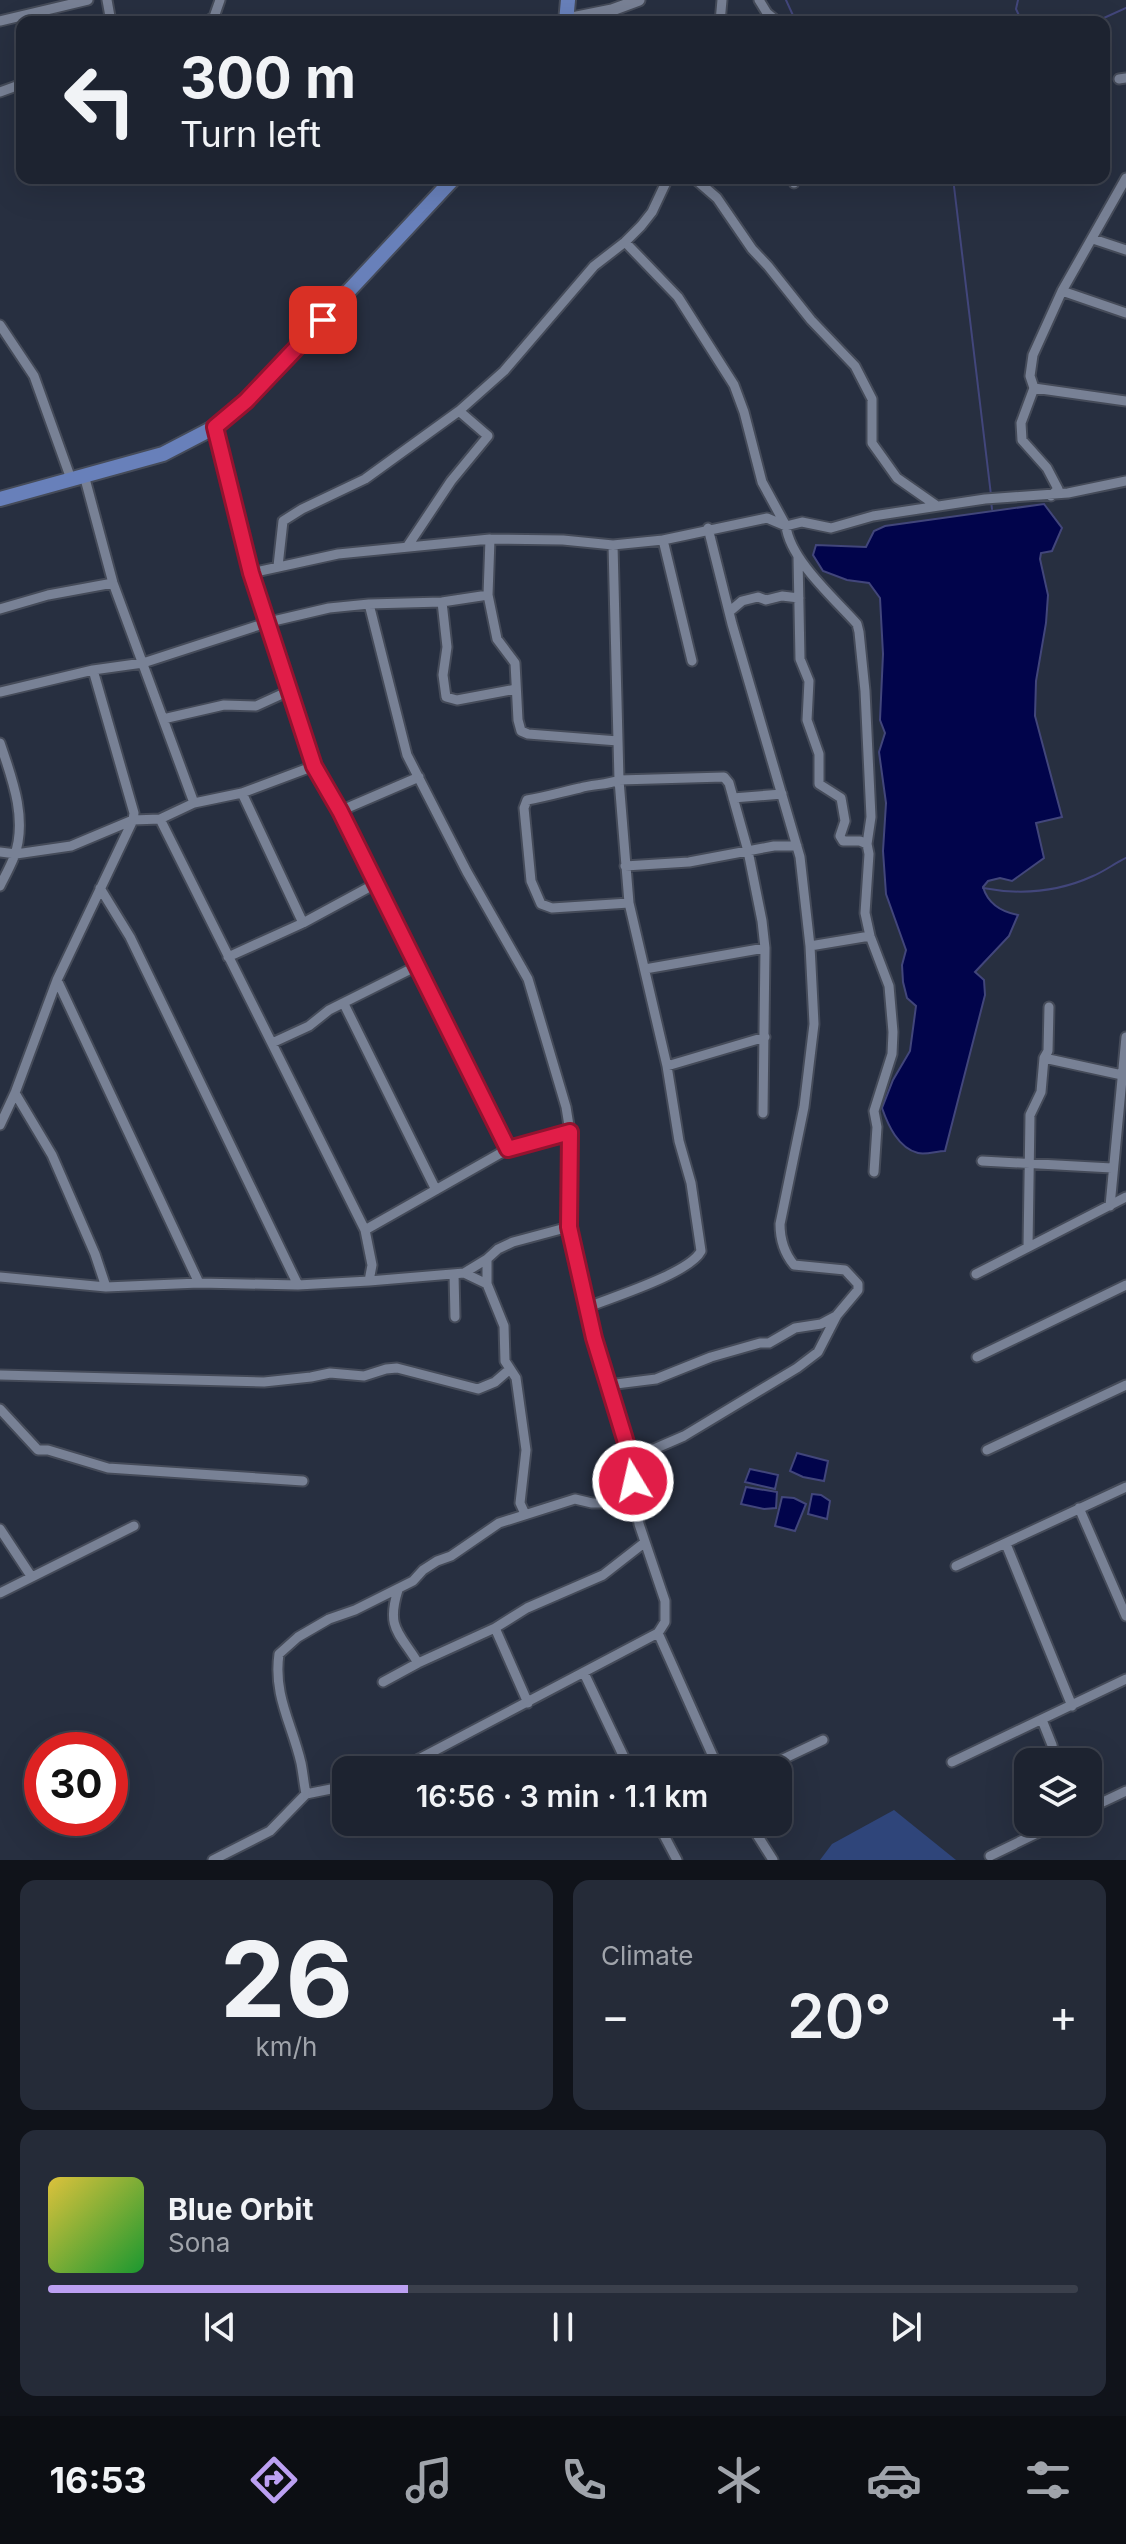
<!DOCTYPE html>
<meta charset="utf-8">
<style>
:root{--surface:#1d2330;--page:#252b38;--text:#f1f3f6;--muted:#a0a4ab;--line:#3b404c;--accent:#bca0f2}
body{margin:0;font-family:Inter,sans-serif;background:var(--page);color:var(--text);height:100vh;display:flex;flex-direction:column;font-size:30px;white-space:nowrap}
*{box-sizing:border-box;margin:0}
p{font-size:26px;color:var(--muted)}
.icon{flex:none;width:44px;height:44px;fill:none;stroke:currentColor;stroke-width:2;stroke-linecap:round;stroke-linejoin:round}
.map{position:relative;height:1860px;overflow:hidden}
.details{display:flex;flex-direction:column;gap:20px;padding:20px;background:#10131a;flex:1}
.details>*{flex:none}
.guide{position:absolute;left:16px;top:16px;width:1094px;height:168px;border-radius:16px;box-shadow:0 8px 32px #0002,0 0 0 2px var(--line);background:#1d2330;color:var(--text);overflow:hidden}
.buttons{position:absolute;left:1014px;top:1748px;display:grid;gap:16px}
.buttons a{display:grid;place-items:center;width:88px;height:88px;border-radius:16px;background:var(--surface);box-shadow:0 8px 32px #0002,0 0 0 2px var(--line);font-size:40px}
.speed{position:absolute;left:24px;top:1732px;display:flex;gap:16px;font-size:40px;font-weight:700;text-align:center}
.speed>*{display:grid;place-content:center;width:104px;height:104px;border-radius:50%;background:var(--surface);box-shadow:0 8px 32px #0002,0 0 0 2px var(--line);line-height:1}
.speed .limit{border:12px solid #d22;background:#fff;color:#111}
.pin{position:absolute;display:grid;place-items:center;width:68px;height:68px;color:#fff;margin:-34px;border-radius:16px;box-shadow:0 4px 12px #0006}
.me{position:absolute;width:88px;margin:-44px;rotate:351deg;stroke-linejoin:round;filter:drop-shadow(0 0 6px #0008)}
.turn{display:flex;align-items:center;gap:28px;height:168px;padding:0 32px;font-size:36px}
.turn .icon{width:104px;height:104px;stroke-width:2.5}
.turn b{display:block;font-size:56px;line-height:68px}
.big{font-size:60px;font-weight:600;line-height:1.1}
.details .widget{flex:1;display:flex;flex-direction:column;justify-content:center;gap:12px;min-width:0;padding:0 28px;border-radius:16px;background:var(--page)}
.details .dial{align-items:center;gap:0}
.dial b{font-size:104px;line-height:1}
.song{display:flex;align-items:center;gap:24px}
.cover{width:96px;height:96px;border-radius:12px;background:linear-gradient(135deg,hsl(50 70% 55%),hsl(130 70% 35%))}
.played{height:8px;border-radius:4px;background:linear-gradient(90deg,var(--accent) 35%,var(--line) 35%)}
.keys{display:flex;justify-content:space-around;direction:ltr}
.heat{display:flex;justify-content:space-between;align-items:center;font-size:44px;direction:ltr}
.details .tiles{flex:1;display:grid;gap:20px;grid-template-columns:1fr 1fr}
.widget:last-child{grid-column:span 2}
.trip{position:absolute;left:332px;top:1756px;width:460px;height:80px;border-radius:16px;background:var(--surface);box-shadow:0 8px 32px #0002,0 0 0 2px var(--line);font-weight:600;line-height:80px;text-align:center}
.tab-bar{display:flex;height:128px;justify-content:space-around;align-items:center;background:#0c0e13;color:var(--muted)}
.tab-bar .icon{width:56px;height:56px}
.tab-bar .active{color:var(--accent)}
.tab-bar b{font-size:36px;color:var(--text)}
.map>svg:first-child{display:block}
.green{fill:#2f457a}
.water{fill:#01044b;stroke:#42467b;stroke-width:2}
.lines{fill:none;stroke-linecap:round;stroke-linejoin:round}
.stream{stroke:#42467b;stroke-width:2}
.minor-casing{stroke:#454b59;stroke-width:13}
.tertiary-casing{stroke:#454b59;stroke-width:15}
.primary-casing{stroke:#454b59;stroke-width:18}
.minor{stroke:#788195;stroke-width:9}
.tertiary{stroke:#788195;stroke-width:11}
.primary{stroke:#6880ba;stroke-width:14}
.route-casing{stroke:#92132f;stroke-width:20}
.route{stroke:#e11d48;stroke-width:14}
</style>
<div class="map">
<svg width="1126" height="1860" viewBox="0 0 1126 1860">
<rect width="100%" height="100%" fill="#272f40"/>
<path class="green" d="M894,1810L956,1860H820L832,1844Z"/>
<path class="water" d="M1044,504L1062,528L1052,551L1041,553L1040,559L1048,595L1046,623L1036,681L1035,716L1062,817L1036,823L1044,858L1012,881L1000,878L988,881L983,887C988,904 1002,912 1018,915L1009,936L975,972L984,980L985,995L945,1151C937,1151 926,1155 918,1153C898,1148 888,1125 882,1108L893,1080L910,1051L916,1006L907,998L903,982L902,965L906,950L886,894L883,851L886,803L879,752L885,733L880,720L883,654L880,598L869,583L847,580L823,571L813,555L816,545L866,547L874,531L885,526Z
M797,1453L828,1461L824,1481L803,1477L790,1471Z
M750,1469L778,1475L775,1489L745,1482Z
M746,1487L777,1492L776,1508L764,1509L741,1504Z
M812,1494L821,1495L830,1501L827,1519L808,1514Z
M782,1497L794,1498L806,1504L795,1531L775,1526Z"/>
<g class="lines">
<path class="stream" d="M786,0L796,22
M1018,0L1016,9L1022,22
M1095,22L1126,8
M953,178L991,495
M991,501L992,509
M983,888C1020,895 1058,892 1093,876C1105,871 1115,863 1126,858"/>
<defs>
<path id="minor" d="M107,0L111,22
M759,0L767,13L778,22
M0,21L88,0
M206,22L214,17L220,0
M720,22L722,0
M1119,79L1126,78
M0,92L22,84
M694,178L717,198L752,249L768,266L811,320L855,366L872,399V443L897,478L937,506
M794,183V178
M1093,239L1126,250
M625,242L678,297L734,385L744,412L762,482L786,526L802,522L831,528L873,516L985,499L1068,493L1126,481
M1062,291L1126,313
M0,325L34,376L71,479
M1034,388L1126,401
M215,427L251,573L314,766L340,811L508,1149
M84,475L113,583L194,803
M1051,496L1058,489L1047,468L1022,440L1021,423L1034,388L1030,376L1033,355L1062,291L1126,178
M490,539L488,595L497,639L515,663L518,720L521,731L528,734L618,741
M663,540L692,661
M407,547L451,481L488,436L459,411
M798,557L800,659L809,681L807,720L819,754V784L841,798L845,821L840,836L843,841H860L867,844
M278,566L283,521L302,509L365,479L459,411L504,371L594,266L625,242L641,226L652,212L668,178
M251,573L338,554L490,539L563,540L613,545L663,540L767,518L786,526C790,560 835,599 857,624L859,632L865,691L871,817L867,844L869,854L865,913L870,936L889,986L893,1032L892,1054L874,1111L877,1127L874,1172
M442,602L447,647L443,675L446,697L457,700L516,689
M369,604L407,755L467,872L528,979L566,1107L570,1132L569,1227L594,1338L631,1459L639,1524L665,1601V1622L658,1633L398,1770
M0,609L48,595L113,583
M729,612L742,601L758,597L766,600L782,596L799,598
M0,692L93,670L143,663L269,622L329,608L369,604L442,602L488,595
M163,719L224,705L256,706L291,690
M0,743C12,778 28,820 14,857C10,867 5,876 0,886
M242,793L303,923
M733,798L782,794
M340,811L419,777
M160,819L365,1230L372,1265L369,1281
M0,852L16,854L71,846L133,820L160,819L194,803L242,793L314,766
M625,866L689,862L774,846H797
M100,888L130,937L298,1285
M629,903L552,908L541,904L531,881L524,808L527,800C546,797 562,792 580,788C593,784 607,785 619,780L724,777L729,783L748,851L762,921L765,948L763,1113
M810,946L870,936
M228,957L303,923L375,884
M645,969L765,948
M57,980L199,1283
M344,1004L436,1190
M272,1043L309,1026L329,1010L417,966
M1044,1058L1122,1075
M667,1066L765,1037
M15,1093L52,1155L95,1254L106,1287
M0,1125L15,1093L57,980L133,820L134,813L93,670
M982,1161L1112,1168
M1110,1206L1126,1037
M365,1230L508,1149L570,1132
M1028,1247L1030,1115L1041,1092L1044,1058L1048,1051L1049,1007
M487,1259V1284L504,1326L505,1361L516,1378L526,1450L520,1503L525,1514
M464,1273L487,1284
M454,1274L455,1317
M976,1274L1126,1197
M0,1277L106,1287L199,1283L298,1285L369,1281L464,1273L487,1259L498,1249L513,1242L569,1227
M588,1307C613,1297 690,1273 701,1251L691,1183L679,1141L667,1066L629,903L619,780L613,545
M977,1357L1126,1285
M0,1375L264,1382L311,1377L330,1373L364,1376L386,1369L397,1368L478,1389L495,1382L510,1369
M608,1385L656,1379L711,1357L760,1343H769L795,1328L821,1324L836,1316
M0,1409L38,1450H48L108,1468L303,1481
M987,1450L1126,1385
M631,1459L684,1436L797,1368L818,1352L837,1315L858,1290V1284L845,1270L794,1265C785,1254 780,1239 780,1224L804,1107L814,1024L810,946L800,857L732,624L708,528
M1079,1508L1126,1616
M0,1529L31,1576
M1006,1544L1072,1706
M956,1566L1126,1487
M398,1590C386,1628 399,1632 418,1663
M0,1593L134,1526
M495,1628L528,1703
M658,1633L719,1770
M584,1673L630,1770
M383,1682L418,1663L495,1628L527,1608L603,1575L644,1543
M1042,1720L1052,1745L1055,1762
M952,1762L1126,1679
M760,1770L823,1740
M306,1794C304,1784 303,1773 301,1763C292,1724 273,1695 279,1654L298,1637L329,1619L355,1610L413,1581L423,1570L437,1561L451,1556L499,1523L575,1499L592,1503H608L619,1497L633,1481
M1088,1809L1126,1791
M657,1822L677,1860
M749,1822L773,1860
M990,1856L1060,1822
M213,1860L270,1831L306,1794L346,1786"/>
<path id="tertiary" d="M567,19L612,10L639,0"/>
<path id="primary" d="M566,22L568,0
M0,499L163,454L215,427L246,401L454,178"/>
</defs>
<use href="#minor" class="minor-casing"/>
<use href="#tertiary" class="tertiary-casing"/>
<use href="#primary" class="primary-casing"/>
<use href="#minor" class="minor"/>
<use href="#tertiary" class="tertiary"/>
<use href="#primary" class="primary"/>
</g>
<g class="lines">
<defs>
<path id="route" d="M323,320L246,401L215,427L251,573L314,766L340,811L508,1149L570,1132L569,1227L594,1338L631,1459L633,1481"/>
</defs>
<use href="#route" class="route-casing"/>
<use href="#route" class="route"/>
</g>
</svg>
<div class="buttons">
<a><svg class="icon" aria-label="layers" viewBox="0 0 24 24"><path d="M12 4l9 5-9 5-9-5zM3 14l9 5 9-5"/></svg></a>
</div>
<div class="speed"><div class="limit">30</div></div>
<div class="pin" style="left:323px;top:320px;background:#d93025"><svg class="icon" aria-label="arrive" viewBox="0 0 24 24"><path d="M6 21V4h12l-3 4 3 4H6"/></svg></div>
<svg class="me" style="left:633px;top:1481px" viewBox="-20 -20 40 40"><circle r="17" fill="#e11d48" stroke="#fff" stroke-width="3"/><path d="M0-11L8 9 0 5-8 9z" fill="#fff"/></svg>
<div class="trip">16:56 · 3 min · 1.1 km</div>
<div class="guide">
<div class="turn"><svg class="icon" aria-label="left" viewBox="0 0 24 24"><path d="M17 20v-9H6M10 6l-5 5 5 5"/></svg><div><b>300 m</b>Turn left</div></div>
</div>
</div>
<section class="details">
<div class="tiles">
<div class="widget dial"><b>26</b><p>km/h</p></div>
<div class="widget"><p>Climate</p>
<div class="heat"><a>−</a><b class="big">20°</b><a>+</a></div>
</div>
<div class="widget">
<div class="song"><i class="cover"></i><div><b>Blue Orbit</b><p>Sona</p></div></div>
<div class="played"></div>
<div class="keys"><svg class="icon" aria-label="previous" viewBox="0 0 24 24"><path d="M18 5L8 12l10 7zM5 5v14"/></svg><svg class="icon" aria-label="pause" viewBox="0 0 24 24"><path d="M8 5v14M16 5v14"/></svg><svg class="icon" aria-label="next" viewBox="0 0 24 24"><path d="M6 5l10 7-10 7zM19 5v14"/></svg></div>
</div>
</div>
</section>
<nav class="tab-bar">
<b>16:53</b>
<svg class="icon active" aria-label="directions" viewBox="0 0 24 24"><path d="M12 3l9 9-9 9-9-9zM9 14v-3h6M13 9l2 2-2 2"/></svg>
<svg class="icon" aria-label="music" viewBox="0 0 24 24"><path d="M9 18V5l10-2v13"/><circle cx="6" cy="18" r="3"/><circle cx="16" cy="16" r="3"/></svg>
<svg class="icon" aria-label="phone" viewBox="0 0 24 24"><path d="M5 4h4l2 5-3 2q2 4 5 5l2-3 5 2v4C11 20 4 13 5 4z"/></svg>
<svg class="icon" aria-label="climate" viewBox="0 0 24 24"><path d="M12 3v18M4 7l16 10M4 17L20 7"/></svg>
<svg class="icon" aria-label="car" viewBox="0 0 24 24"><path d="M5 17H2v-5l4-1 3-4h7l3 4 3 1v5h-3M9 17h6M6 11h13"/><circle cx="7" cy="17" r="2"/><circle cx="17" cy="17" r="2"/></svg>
<svg class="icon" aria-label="filters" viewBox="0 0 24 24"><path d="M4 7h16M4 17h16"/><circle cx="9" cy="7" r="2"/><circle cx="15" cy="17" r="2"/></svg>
</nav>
